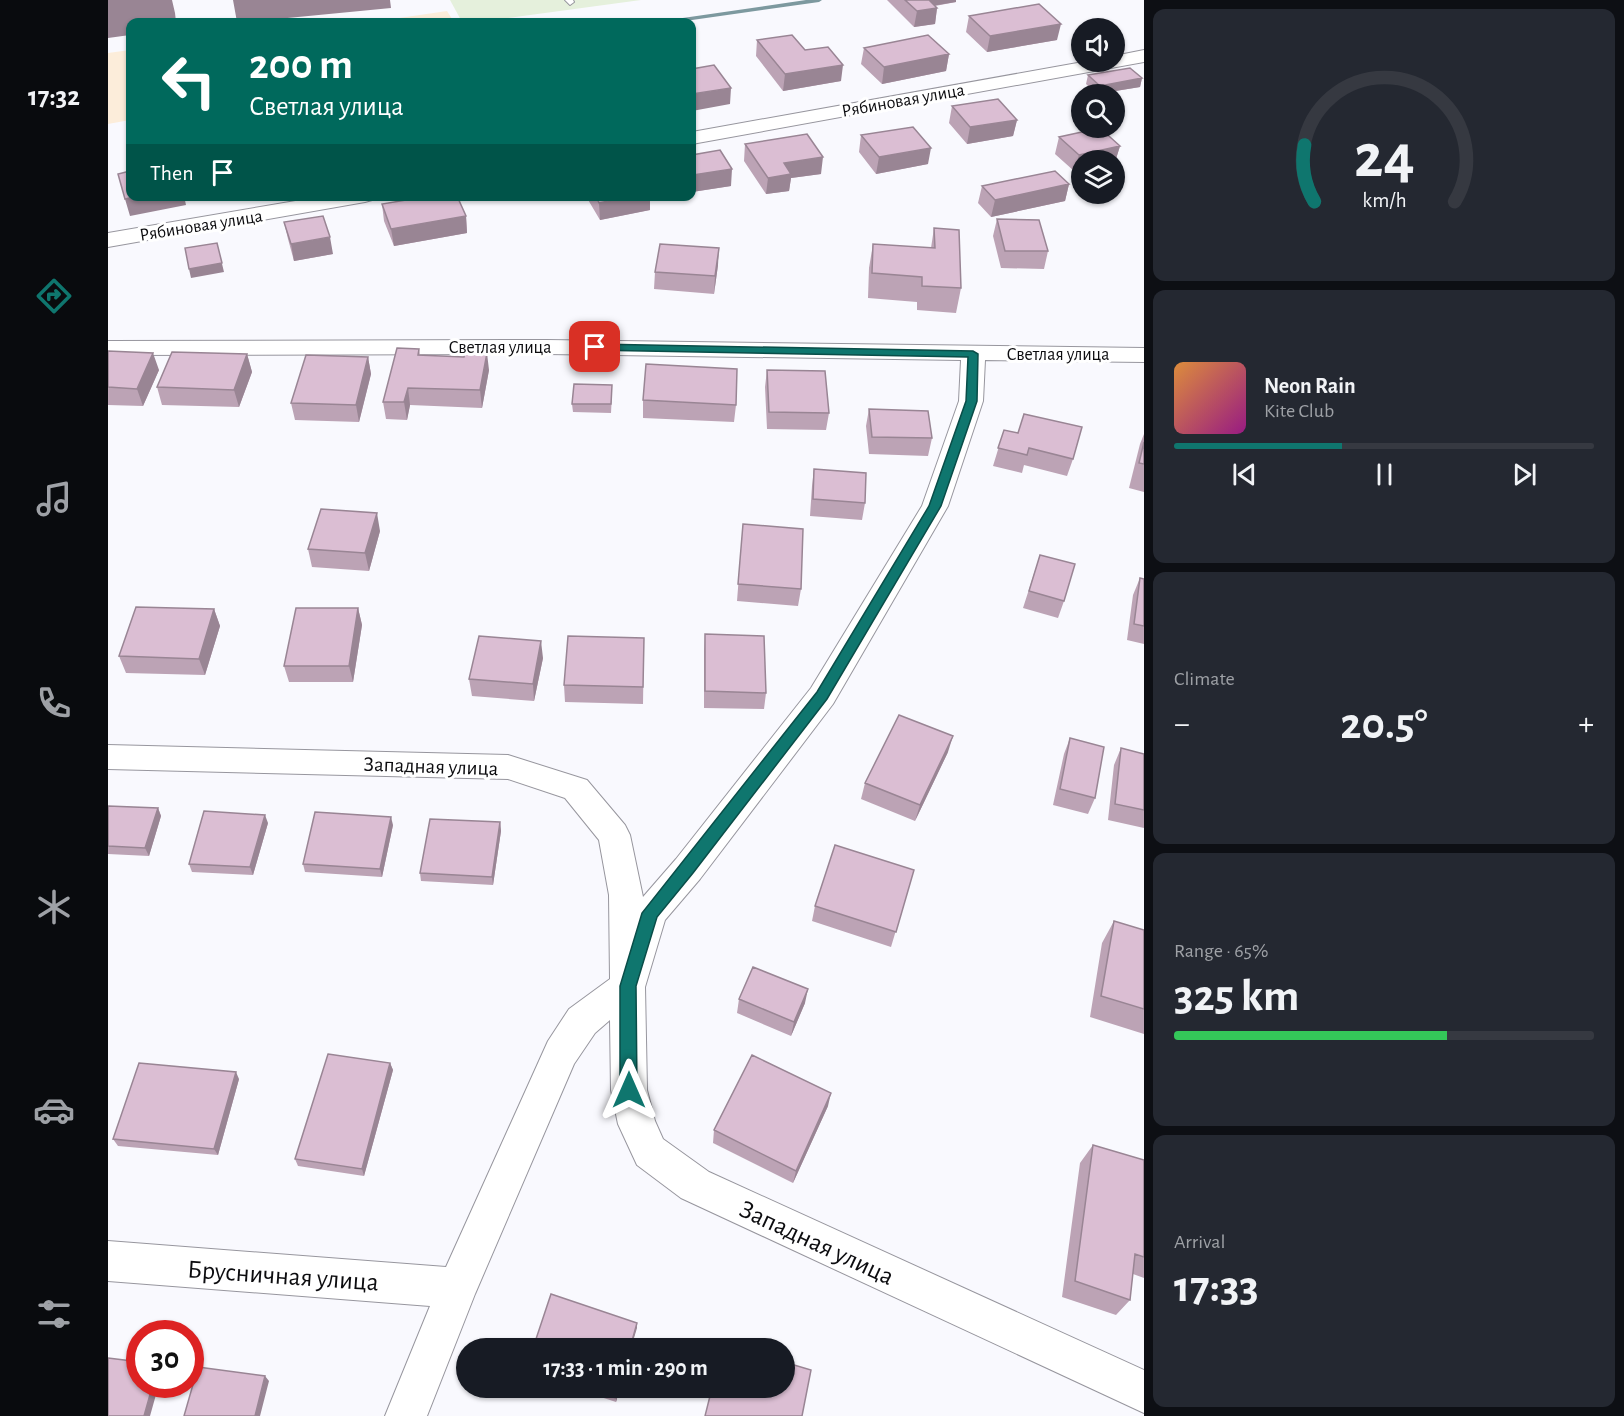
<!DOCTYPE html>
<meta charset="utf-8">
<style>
:root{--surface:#171b24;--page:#242831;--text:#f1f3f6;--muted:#9ea1a6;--line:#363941;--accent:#0f766e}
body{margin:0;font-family:"Alegreya Sans",sans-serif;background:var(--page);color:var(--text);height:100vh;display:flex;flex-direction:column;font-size:22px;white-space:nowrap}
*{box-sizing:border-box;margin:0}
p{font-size:20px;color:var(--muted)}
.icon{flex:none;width:33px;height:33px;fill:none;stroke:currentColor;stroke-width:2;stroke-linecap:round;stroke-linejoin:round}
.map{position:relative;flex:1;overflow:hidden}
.sheet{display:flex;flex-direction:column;gap:9px;padding:9px;background:#0d0f14;width:480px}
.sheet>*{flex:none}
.guide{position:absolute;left:18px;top:18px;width:570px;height:183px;border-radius:12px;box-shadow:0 2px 4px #0004;background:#00695c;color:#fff;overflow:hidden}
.controls{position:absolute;left:963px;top:18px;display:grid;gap:12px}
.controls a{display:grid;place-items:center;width:54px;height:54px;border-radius:50%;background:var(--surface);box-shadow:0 2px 4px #0004;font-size:30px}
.speed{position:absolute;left:18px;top:1320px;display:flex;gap:12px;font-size:30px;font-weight:700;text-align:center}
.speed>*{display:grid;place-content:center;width:78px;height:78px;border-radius:50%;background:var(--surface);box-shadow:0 2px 4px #0004;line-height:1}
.speed .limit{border:9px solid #d22;background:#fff;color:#111}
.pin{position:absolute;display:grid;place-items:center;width:51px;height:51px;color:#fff;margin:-26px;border-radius:12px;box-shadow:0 3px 9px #0006}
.me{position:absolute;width:66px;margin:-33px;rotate:0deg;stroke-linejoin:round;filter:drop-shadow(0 0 4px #0008)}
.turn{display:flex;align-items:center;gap:21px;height:126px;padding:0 24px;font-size:27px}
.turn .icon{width:78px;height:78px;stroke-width:2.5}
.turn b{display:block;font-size:42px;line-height:51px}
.then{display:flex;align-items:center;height:57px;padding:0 24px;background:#0003;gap:12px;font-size:22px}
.big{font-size:45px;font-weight:600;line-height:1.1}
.sheet .widget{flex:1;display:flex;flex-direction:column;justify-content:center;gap:9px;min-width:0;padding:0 21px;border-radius:12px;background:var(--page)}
.sheet .dial{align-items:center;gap:0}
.dial svg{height:156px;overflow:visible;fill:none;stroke:var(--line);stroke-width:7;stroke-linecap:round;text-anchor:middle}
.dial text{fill:var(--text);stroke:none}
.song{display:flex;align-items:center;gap:18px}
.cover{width:72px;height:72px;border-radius:9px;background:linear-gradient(135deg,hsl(30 70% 55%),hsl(310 70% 35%))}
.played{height:6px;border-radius:3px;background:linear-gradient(90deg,var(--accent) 40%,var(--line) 40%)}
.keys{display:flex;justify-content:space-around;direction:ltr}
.heat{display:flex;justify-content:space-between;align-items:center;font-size:33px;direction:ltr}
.charge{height:9px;border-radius:4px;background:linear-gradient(90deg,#34c759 65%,var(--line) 0)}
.trip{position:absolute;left:348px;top:1338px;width:339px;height:60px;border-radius:30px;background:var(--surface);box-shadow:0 2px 4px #0004;font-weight:600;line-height:60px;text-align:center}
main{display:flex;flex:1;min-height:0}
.dock{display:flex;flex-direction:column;width:108px;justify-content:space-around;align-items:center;background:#090b0e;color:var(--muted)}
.dock .icon{width:42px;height:42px}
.dock .selected{color:var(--accent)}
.dock b{font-size:27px;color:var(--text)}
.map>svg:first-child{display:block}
.industrial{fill:#fcedda}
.green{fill:#e5f0dc}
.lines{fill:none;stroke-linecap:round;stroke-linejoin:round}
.stream{fill:#7d999f;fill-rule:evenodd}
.service-casing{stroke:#97969e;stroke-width:2}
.minor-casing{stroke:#97969e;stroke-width:2}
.service{fill:#fff;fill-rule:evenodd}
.minor{fill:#fff;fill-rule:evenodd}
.wall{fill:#bca3b5}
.shaded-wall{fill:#998594}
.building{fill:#dbbed3;stroke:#998594;stroke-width:1.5}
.route{fill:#0f766e;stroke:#0a4d48;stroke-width:1.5}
.labels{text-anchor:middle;stroke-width:6;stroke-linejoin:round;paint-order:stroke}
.far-street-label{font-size:18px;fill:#0c0c0f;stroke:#fff}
.street-label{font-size:21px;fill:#0c0c0f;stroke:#fff}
.near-street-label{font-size:26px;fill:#0c0c0f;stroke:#fff}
</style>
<main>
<nav class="dock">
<b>17:32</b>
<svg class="icon selected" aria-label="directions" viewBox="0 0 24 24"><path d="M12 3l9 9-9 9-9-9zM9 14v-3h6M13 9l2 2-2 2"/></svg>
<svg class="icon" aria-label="music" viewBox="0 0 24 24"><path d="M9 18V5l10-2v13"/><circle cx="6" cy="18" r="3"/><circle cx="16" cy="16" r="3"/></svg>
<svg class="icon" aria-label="phone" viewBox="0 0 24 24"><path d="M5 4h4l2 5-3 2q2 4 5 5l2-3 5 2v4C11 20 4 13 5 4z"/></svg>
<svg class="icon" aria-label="climate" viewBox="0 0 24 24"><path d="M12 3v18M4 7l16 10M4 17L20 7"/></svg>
<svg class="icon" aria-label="car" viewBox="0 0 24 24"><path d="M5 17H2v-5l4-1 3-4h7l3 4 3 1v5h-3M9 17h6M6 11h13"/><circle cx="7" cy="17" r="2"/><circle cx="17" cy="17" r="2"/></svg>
<svg class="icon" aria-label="filters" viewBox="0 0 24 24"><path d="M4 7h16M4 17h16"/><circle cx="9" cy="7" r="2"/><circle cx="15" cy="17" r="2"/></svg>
</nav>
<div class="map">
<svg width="1036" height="1416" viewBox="0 0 1036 1416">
<rect width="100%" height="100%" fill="#f9f9fe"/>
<path class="industrial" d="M339,11L346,22H264Z
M22,50V120L0,124V53Z"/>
<path class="green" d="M342,0H533L371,22H354Z"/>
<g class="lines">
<path class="stream" d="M698,0H714L711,2L570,22H558L561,20Z"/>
<defs>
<path id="service" d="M457,0H465L466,2L462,5Z"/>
<path id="minor" d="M1036,50V62L584,144V132L975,62H1006V56Z
M217,196H267L264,200L257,202L0,247V233Z
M439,340L1036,348V362L877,360L875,401L840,506L725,704L592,879L557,920L537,987L539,1090L547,1121L555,1139L601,1172L1036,1370V1413L573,1198L529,1165L510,1124L503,1090L502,1020L487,1033L466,1064L367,1294L319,1416H277L322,1306L0,1281V1241L338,1267L440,1041L461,1009L502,979L501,895L491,840L457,798L400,779L0,769V745L400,755L479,780L517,825L522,835L535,897L568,859L703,688L814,506L851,401L853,360L439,354L0,355V341Z"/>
</defs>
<use href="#service" class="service-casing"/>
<use href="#minor" class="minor-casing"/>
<use href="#service" class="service"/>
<use href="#minor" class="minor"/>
</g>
<path class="wall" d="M779,0H848V2L827,6L829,8L827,24L806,27Z
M861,16L949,40L879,52L858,32Z
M649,40L697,50L733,81L675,91L648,56Z
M756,48L841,54L838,71L774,84L753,64Z
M980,75L1034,78L1032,87L989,94L978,84Z
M844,106L909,120L905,136L859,144L841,123Z
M992,128L1012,146L1007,162L1006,160H974V170L966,171L947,154L951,137Z
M753,135L820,164L768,174L751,152Z
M637,144L713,174L683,178L681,191L658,194L636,161Z
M584,155L623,186L584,192Z
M961,184L957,201L883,217L870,203L874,186Z
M479,196H542V210L492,220L479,198Z
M274,204L358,216L359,233L286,246L276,221Z
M889,219L940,251L936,269L893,268L885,236Z
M176,222L225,254L186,261L180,239Z
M826,228L853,288L848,313L809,310V302L760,298L761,268L765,244L823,248Z
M610,265L606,294L546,289L547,272Z
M311,349L312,355L381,370L374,408L302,405L299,420L278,419L275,402Z
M0,351L51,370L35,406L0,405Z
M139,354L144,372L131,407L54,405L49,387Z
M260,357L263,374L251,422L187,420L183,403Z
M659,370L721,413L718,430L659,429L657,387Z
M504,394L503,413L465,412L464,404Z
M535,400L628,405L626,422L535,418Z
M761,409L824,438L820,456L761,454L758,426Z
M896,430L965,459L959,476L916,465L914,473L885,466Z
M1036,434V492L1021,488L1032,444Z
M706,469L757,503L754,520L702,516L704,486Z
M635,524L693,589L690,606L629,601Z
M272,531L261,571L204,567L200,549Z
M932,555L956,601L950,618L915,608Z
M1032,578L1036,579V644L1019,640L1025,595Z
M250,608L254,625L245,682H181L176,666Z
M106,609L112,626L97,675L18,673L11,656Z
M597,634L658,693L656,709L596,708V651Z
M536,638L535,704L457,702L456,685Z
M435,658L426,701L364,696L361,679Z
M962,738L987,798L980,814L945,805L956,754Z
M1013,748L1036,754V828L1000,820L1006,765Z
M840,752L807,821L753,799L757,783Z
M0,806L50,808L53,816L41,856L0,854Z
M392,822L393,831L385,885L313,881L312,873Z
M160,823L145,875L84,872L81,864Z
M285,825L274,877L197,872L195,864Z
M806,870L783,947L704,921L707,906Z
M1006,921L1036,930V1034L982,1017L994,943Z
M631,999L697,1003L683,1036L629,1013Z
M282,1063L285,1070L256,1176L190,1166L187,1159Z
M131,1079L110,1155L10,1146L5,1139Z
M720,1106L685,1183L605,1143L606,1130Z
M985,1145L1036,1160V1278L1025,1274L1022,1300L1008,1315L954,1297L972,1163Z
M465,1388H512L508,1402Z"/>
<path class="shaded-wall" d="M0,0H64L67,13L68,22H22V35L0,38Z
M125,0H282L283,8L138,22H129Z
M812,0H848V2L811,8Z
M829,8L827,24L806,27L809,11Z
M953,24L949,40L879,52L882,36Z
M841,54L838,71L774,84L776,67Z
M735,65L733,81L675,91L677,74Z
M1034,78L1032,87L989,94L992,86Z
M623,88L622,104L584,111V94Z
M909,120L905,136L859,144L862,127Z
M1012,146L1007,162L1006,160H974V170L966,171L971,155Z
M823,148L820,164L768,174L771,157Z
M715,157L713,174L683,178L681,191L658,194L660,178L676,163Z
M624,169L623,186L584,192L585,175Z
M961,184L957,201L883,217L887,200Z
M30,196H76L78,205L22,216L17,199Z
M523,196H542V210L492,220L491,203Z
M358,216L359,233L286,246L283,229Z
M222,237L225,254L186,261L183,244Z
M109,243L116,272L83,278L81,269Z
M611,248L610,265L606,294L607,276Z
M45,353L51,370L35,406L29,389Z
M379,353L381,370L374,408L372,390Z
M139,354L144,372L131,407L126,390Z
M260,357L263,374L251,422L248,405Z
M300,388L302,405L299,420L296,402Z
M269,513L272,531L261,571L257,553Z
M250,608L254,625L245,682L241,666Z
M106,609L112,626L97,675L91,659Z
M433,641L435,658L426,701L425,684Z
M845,736L840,752L807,821L812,805Z
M50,808L53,816L41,856L37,848Z
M157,815L160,823L145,875L142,867Z
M283,817L285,825L274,877L272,869Z
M392,822L393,831L385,885L384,877Z
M700,989L697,1003L683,1036L686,1022Z
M282,1063L285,1070L256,1176L254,1169Z
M128,1072L131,1079L110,1155L106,1149Z
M723,1093L720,1106L685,1183L688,1171Z
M529,1323V1328L523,1348H522Z
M157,1376L161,1381L152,1416H147Z
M45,1384H51L42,1416H36Z
M511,1388H512L508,1402V1398Z"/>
<path class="building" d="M797,0H821L829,8L809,11Z
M931,4L953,24L882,36L861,16Z
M684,35L697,50L720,47L735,65L677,74L649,40Z
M820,35L841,54L776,67L756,48Z
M606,65L623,88L584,94V69Z
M1022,68L1034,78L992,86L980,75Z
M890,99L909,120L862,127L844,106Z
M805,127L823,148L771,157L753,135Z
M992,128L1012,146L971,155L951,137Z
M699,134L715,157L676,163L683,174L660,178L637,144Z
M612,150L624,169L585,175L584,174V155Z
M22,171V196H30L17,199L10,174Z
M947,171L961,184L887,200L874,186Z
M322,196H349L358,216L283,229L274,204Z
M488,196H523L491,203Z
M215,216L222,237L183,244L176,222Z
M889,219L931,220L940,251H897Z
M826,228L851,230L853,288L814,286V277L764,273L765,244L827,248Z
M109,243L114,263L81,269L77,248Z
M552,244L611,248L607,276L547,272Z
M289,348L311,349L310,355L356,357L357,352L379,353L372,390L300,388L296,402H275Z
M0,351L45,353L29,389L0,387Z
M64,352L139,354L126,390L49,387Z
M198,355L260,357L248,405L183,403Z
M538,364L629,369L628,405L535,400Z
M659,370L717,371L721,413L661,412Z
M466,384L504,385L503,404H464Z
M761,409L820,411L824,438L764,437Z
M916,414L974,427L965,459L921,448L919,455L890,448L896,430L910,433Z
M1036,442V464L1031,463Z
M706,469L758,473L757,503L705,499Z
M213,509L269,513L257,553L200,549Z
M635,524L695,529L693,589L630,584Z
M932,555L967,564L956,601L921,591Z
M1032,578L1036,579V626L1026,624Z
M28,607L106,609L91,659L11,656Z
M188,608H250L241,666H176Z
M597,634L656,636L658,693L597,691Z
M371,636L433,641L425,684L361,679Z
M460,636L536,638L535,687L456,685Z
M791,715L845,736L812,805L757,783Z
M962,738L996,747L987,798L952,789Z
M1013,748L1036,754V810L1007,804Z
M0,806L50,808L37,848L0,846Z
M96,811L157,815L142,867L81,864Z
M207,812L283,817L272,869L195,864Z
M322,819L392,822L384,877L312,873Z
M727,845L806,870L788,932L707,906Z
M1006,921L1036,930V1009L993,996Z
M645,967L700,989L686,1022L631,999Z
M220,1054L282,1063L254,1169L187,1159Z
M644,1055L723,1093L688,1171L606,1130Z
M31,1063L128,1072L106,1149L5,1139Z
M985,1145L1036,1160V1257L1027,1254L1022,1300L967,1281Z
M443,1294L529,1323L522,1348H425Z
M0,1358L32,1362V1384H45L36,1416H0Z
M676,1362L703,1370L694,1416H597L604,1388H676Z
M90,1367L157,1376L147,1416H76Z
M478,1388H511L508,1398Z"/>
<path class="route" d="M487,344L865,351L870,354L869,401L833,506L719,699L585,873L549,917L528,986L529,1090L527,1095L521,1098L515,1095L512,1090V986L534,913L709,692L821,506L858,401L860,357L483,350V345Z"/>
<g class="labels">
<g class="far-street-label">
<text transform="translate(795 100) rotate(-10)" y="6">Рябиновая улица</text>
<text transform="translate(93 225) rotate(-9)" y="6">Рябиновая улица</text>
<text x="392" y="353">Светлая улица</text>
<text x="950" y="360">Светлая улица</text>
</g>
<g class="street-label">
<text transform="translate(323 766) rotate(2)" y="7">Западная улица</text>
</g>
<g class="near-street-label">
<text transform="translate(709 1242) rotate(25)" y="9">Западная улица</text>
<text transform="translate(175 1275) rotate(4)" y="9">Брусничная улица</text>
</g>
</g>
</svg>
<div class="controls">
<a><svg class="icon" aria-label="sound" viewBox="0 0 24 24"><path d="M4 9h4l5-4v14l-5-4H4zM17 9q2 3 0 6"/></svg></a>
<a><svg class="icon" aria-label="search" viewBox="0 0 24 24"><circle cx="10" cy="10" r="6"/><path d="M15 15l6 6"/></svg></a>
<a><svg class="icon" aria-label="layers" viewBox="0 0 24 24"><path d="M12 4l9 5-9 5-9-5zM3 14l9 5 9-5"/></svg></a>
</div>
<div class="speed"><div class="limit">30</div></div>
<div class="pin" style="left:487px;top:347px;background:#d93025"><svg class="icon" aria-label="arrive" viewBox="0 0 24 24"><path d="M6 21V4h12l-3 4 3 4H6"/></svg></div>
<svg class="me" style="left:521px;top:1090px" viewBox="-20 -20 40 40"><path d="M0-17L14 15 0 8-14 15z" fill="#0f766e" stroke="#fff" stroke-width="4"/></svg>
<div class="trip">17:33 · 1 min · 290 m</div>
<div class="guide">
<div class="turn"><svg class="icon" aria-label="left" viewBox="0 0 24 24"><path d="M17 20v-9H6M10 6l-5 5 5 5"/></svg><div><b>200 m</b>Светлая улица</div></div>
<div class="then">Then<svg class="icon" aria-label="arrive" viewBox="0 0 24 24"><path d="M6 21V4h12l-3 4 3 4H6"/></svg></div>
</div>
</div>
<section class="sheet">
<div class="widget dial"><svg viewBox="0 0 100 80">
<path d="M14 69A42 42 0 1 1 86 69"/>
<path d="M14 69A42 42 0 0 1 9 40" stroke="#0f766e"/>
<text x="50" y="56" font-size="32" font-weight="700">24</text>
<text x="50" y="72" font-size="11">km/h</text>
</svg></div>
<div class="widget">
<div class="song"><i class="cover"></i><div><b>Neon Rain</b><p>Kite Club</p></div></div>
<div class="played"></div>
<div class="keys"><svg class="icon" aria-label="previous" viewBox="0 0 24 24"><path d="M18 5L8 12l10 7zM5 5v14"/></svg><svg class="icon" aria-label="pause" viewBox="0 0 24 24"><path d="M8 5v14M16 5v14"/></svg><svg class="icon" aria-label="next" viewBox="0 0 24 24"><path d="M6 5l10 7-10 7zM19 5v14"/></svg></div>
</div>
<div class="widget"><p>Climate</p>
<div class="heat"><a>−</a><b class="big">20.5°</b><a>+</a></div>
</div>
<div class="widget"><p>Range · 65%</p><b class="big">325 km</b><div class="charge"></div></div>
<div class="widget"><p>Arrival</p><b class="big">17:33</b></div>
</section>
</main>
